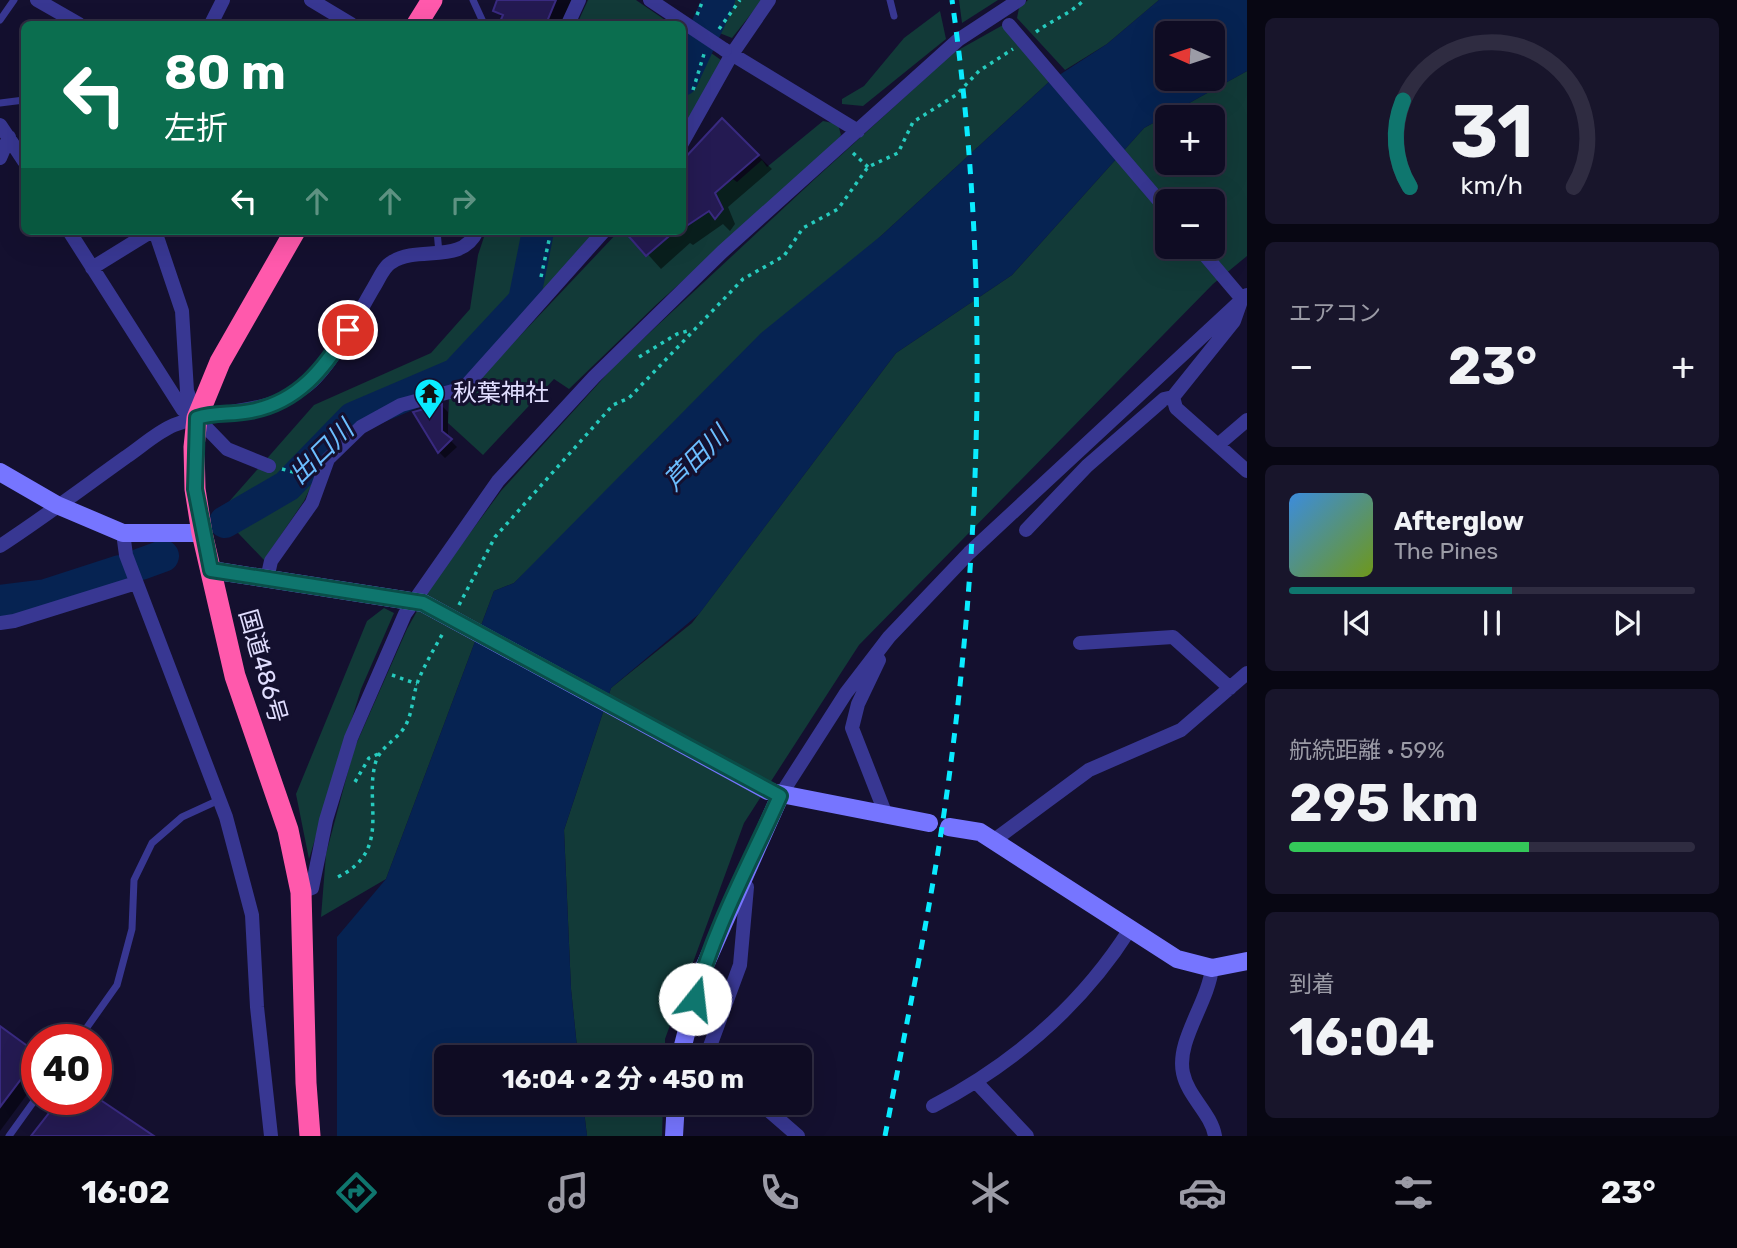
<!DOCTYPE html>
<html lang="ja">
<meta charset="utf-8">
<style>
:root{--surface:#0f0c23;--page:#18152b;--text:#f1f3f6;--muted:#9b9ba6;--line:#2f2c41;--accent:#0f766e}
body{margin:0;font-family:Rubik,"Noto Sans JP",sans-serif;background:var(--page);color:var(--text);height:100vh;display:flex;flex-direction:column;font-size:26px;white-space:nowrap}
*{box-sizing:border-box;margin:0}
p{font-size:23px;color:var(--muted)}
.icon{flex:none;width:38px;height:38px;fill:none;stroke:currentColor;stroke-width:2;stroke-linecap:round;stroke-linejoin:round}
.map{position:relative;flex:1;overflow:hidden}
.details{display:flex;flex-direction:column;gap:18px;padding:18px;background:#080713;width:490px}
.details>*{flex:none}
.top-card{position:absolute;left:21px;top:21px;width:665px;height:214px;border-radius:10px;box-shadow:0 7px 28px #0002,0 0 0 2px var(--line);background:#0b6e4f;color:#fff;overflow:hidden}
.needle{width:46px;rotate:273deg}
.controls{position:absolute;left:1155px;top:21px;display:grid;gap:14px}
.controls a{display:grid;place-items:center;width:70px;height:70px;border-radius:10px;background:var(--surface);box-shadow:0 7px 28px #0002,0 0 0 2px var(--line);font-size:35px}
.speed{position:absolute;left:21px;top:1024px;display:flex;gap:14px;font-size:35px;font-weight:700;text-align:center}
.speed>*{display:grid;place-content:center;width:91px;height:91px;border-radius:50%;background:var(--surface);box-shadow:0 7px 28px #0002,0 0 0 2px var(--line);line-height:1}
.speed .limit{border:10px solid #d22;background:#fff;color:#111}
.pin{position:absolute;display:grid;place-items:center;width:60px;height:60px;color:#fff;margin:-30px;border:4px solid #fff;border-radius:50%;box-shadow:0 2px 7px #0007}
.me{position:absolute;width:77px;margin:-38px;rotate:16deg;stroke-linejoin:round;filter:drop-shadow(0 0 5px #0008)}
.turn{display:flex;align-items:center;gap:24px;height:147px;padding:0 28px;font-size:32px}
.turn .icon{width:91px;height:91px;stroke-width:2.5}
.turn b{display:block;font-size:49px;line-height:60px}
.lanes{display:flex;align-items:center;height:66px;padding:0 28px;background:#0003;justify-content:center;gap:35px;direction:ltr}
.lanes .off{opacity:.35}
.big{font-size:52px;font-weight:700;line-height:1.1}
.details .tile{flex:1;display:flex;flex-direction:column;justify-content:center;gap:10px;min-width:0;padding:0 24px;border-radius:10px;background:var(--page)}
.details .dial{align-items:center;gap:0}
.dial svg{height:182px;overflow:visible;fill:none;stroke:var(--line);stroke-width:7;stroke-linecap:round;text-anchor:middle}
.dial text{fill:var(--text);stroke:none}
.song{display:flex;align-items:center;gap:21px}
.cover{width:84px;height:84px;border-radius:10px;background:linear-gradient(135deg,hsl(210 70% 55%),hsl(80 70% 35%))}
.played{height:7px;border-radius:4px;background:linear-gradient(90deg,var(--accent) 55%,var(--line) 55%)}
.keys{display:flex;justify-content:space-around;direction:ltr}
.heat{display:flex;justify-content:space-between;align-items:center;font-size:38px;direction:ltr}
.charge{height:10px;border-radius:5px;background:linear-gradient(90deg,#34c759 59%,var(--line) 0)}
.trip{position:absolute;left:434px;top:1045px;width:378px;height:70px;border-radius:10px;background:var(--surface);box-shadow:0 7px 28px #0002,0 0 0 2px var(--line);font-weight:700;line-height:70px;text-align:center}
.menu{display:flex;height:112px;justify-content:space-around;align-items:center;background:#06050e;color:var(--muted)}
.menu .icon{width:49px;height:49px}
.menu .on{color:var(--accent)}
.menu b{font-size:32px;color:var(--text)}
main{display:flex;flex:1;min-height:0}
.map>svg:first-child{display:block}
.green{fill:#123a38;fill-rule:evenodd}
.water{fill:#062352;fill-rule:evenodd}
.shadow{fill:#0007}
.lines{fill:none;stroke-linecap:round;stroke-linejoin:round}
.river{stroke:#062352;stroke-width:32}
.building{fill:#241a52;stroke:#392a80;stroke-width:2}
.path{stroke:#26cbbe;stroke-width:3.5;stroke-dasharray:3.5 5;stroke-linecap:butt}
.lane{stroke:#383792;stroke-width:7}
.street{stroke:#383792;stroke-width:14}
.secondary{stroke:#7675ff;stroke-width:18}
.highway{stroke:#ff59ac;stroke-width:21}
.rail{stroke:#0aebff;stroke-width:5;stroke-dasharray:10 9;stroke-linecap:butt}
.street-bridge{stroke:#383792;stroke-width:14}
.secondary-bridge{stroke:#7675ff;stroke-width:18}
.route-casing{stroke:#0a4d48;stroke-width:18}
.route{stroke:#0f766e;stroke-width:12}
.labels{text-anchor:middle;stroke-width:6;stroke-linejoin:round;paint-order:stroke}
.poi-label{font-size:24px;fill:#e1deff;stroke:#14102f;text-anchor:start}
.street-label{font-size:24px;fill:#e1deff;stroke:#14102f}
.water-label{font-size:26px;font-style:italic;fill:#6cbeff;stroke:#14102f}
</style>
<main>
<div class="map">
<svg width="1247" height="1136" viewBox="0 0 1247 1136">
<rect width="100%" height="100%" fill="#14102f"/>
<path class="green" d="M588,0H636L671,24H577Z
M727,0H762L732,38L712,30Z
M959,0H998L962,23Z
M1028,0H1159L1107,44L1065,70L1017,18L1019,8Z
M940,11L946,39L863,106L842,104V99L864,86L904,38Z
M1003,25L1050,81L882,235L514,583L494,591L386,879L321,917L326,854L354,749L407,629L431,586L501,491L617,363L817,177L953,53Z
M683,33L721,60L683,130Z
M1247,71V256L1213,284L859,645L744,823L665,1039V1057H578L571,989L564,830L611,688L692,623L896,353L1012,275L1144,128ZM1167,117H1213V163H1167ZM1167,201H1213V247H1167Z
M823,121L838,124L841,135L835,144L657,304L569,389L554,379L483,455L448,423L449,398L466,393L619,231H624L646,256L675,231H682L719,201L715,193L733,179L737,182L762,160L767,167Z
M486,231H596L461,382L329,449L304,501L264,560L219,513L314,405L431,353L470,309L478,255Z
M384,608L394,613L361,689L309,859L296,794L367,621Z
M583,1103H663L662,1136H587Z"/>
<path class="water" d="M1159,0H1247V71L1144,128L1012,275L896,353L699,614L611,688L564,830L571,989L578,1057H446V1102L583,1103L587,1136H337V937L386,879L494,591L514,583L761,333L882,235L1050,81L1107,44ZM1167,33H1213V79H1167Z"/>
<path class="shadow" d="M499,0H575L565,24H501L503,19L495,10Z
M722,121L772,169L728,207L735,224L730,231L723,224L693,245L690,243L661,269L627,231H682V165Z
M442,406L448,412V438L457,447L445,458L439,452Z
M0,1028L37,1055V1081L0,1131Z"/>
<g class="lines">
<path class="river" d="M682,80L719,0
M225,522L287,486L353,418L456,374L524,301L538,231
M141,564L163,556
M0,601L46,595L120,571"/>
</g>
<path class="building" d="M497,0H556L546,24H499L503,15L493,11Z
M722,118L759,155L715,193L723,209L715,219L709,211L682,229V161Z
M624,231H675L646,256Z
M442,404V431L452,439L438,453L413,412Z
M0,1026L37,1053V1058L0,1107Z
M60,1099H99L154,1136H31Z"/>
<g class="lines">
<path class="path" d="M697,15L703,0
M719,29L740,0
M1036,32C1052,20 1070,14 1084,0
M693,90L704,54
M853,153L868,167
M541,277L551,231
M639,357L677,334L691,330
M282,469L308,476
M459,605L495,537L613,405L629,398L743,279L784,256L803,228L838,209L868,167L898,153L913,122L956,95L979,71L1013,49
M392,675L417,684
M355,782L369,758L378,754
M338,877C393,850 363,803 376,761C381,747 396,740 404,728C413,714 412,697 418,681C425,664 434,649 443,633"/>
<path class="lane" d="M473,0L484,24
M890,0L894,16
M0,20L14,0
M0,103L24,100
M437,231L439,253
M78,1040L117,985L132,929L134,880L152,843L182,817L219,800
M9,1136L37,1097"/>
<path class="street" d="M37,0L79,24
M311,0L351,24
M211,24L223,0
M568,24L579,0
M725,50L858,131
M0,125L24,161
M682,143L732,54L769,0
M0,158L9,137
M69,231L183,410L197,418L227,449L269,466
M155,231L182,311L187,391L197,418
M1198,247L1242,299
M92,268L152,231
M1240,304L1234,321L1173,397L1176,408L1247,471
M1219,444L1247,420
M1026,530L1087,466L1164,399L1173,397
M123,533L126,555L226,817L252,915L257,1007L271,1136
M0,546C43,518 84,487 126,457C141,447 157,432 174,425C219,407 262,417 305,387C330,370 358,314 374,287C379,279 384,266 392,262C419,245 462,265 477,231
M267,579L271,561L312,503L328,459L361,427L401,405L464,388L604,231
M0,623L14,621L136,583
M1080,643L1173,637L1230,688
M879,660L858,704L852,728L886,815
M780,796L846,693L889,637L969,553L1247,295
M993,841L1089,770L1181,730L1247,673
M301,892L312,888L326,820L351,738L405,614L498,481L594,377L722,252L958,40L1019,0
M1212,968C1208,1003 1176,1041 1183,1073C1188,1097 1211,1113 1215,1136
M706,1057L740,965L747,887L741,882
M977,1083L1027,1136
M759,1102L798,1136
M933,1106C1013,1064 1081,1006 1130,929"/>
<path class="secondary" d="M0,472L57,505L123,533H202
M211,570L423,603
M771,792L929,823
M949,827L980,832L1177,959L1212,968L1247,961
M680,1057L702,972L780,796
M674,1136L676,1102"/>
<path class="highway" d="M417,24L432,0
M295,231L220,362L197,418L194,447L195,489L202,533L235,676L288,830L301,892L306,1083L310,1136"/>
<path class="rail" d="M885,1136C907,1020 932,903 948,785C983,527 989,258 952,0"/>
<path class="street-bridge" d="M650,0L725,50
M1009,25L1167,210"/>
<path class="secondary-bridge" d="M423,603L768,791"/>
</g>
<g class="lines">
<defs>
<path id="route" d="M348,330C324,369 298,402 251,411C232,415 214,412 197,418L195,489L211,570L423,603L780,796C750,863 714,928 695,999"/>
</defs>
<use href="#route" class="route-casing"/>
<use href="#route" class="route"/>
</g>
<defs>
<symbol id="temple-pin" viewBox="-11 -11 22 30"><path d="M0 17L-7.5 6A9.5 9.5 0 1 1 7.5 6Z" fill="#0aebff" stroke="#14102f"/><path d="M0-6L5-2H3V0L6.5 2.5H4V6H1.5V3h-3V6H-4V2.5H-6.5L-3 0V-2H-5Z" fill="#111"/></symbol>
</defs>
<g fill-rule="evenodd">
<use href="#temple-pin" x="412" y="376" width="35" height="47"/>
</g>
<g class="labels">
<g class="poi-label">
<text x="453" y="401">秋葉神社</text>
</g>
<g class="street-label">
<text transform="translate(263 666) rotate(74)" y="8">国道486号</text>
</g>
<g class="water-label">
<text transform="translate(321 452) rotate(-44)" y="9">出口川</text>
<text transform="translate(696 458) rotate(-45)" y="9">芦田川</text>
</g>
</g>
</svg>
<div class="controls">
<a><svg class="needle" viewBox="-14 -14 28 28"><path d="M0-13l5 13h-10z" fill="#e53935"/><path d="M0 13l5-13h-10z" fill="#9b9ba6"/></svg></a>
<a>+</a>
<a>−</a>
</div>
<div class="speed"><div class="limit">40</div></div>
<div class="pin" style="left:348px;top:330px;background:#d93025"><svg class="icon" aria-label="arrive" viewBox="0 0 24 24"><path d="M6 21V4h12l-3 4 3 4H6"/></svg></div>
<svg class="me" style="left:695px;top:999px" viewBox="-20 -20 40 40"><circle r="19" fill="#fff"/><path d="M0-13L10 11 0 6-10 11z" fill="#0f766e"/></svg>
<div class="trip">16:04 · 2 分 · 450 m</div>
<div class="top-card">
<div class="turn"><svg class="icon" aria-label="left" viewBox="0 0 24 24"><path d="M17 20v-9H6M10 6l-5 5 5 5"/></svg><div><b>80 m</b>左折</div></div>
<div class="lanes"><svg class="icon" aria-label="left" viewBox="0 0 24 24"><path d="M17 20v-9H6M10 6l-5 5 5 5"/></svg><svg class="icon off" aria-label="ahead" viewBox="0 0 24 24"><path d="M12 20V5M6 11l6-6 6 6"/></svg><svg class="icon off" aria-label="ahead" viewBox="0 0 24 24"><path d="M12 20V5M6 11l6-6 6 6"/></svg><svg class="icon off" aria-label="right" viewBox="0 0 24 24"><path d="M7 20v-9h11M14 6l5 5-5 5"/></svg></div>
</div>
</div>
<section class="details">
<div class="tile dial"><svg viewBox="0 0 100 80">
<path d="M14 69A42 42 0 1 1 86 69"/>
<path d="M14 69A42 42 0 0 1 11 31" stroke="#0f766e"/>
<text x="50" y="56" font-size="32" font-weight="700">31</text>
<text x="50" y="72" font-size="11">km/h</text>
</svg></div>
<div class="tile"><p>エアコン</p>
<div class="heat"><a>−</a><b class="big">23°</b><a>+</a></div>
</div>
<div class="tile">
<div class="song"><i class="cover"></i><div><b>Afterglow</b><p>The Pines</p></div></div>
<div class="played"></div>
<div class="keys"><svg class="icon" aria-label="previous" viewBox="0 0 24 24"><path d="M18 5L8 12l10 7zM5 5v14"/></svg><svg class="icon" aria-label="pause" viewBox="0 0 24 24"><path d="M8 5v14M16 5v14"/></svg><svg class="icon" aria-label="next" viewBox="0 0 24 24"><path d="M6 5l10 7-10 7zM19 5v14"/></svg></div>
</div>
<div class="tile"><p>航続距離 · 59%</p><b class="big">295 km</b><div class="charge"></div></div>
<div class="tile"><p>到着</p><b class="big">16:04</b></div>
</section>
</main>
<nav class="menu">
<b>16:02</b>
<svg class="icon on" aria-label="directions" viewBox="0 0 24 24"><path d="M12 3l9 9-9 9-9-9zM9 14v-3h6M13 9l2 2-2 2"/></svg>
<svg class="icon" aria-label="music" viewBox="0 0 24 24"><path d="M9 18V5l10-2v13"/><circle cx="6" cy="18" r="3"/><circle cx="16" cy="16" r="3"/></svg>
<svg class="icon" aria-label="phone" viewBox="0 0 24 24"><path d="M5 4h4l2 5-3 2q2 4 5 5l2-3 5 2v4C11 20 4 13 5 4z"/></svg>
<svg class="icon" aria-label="climate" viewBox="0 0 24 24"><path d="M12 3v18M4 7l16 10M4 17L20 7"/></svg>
<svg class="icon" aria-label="car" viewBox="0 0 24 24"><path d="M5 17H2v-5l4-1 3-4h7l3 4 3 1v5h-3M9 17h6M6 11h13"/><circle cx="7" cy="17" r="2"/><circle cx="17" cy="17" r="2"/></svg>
<svg class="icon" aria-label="filters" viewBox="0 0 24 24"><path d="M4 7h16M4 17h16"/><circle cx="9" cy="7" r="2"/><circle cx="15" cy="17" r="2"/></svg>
<b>23°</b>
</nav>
